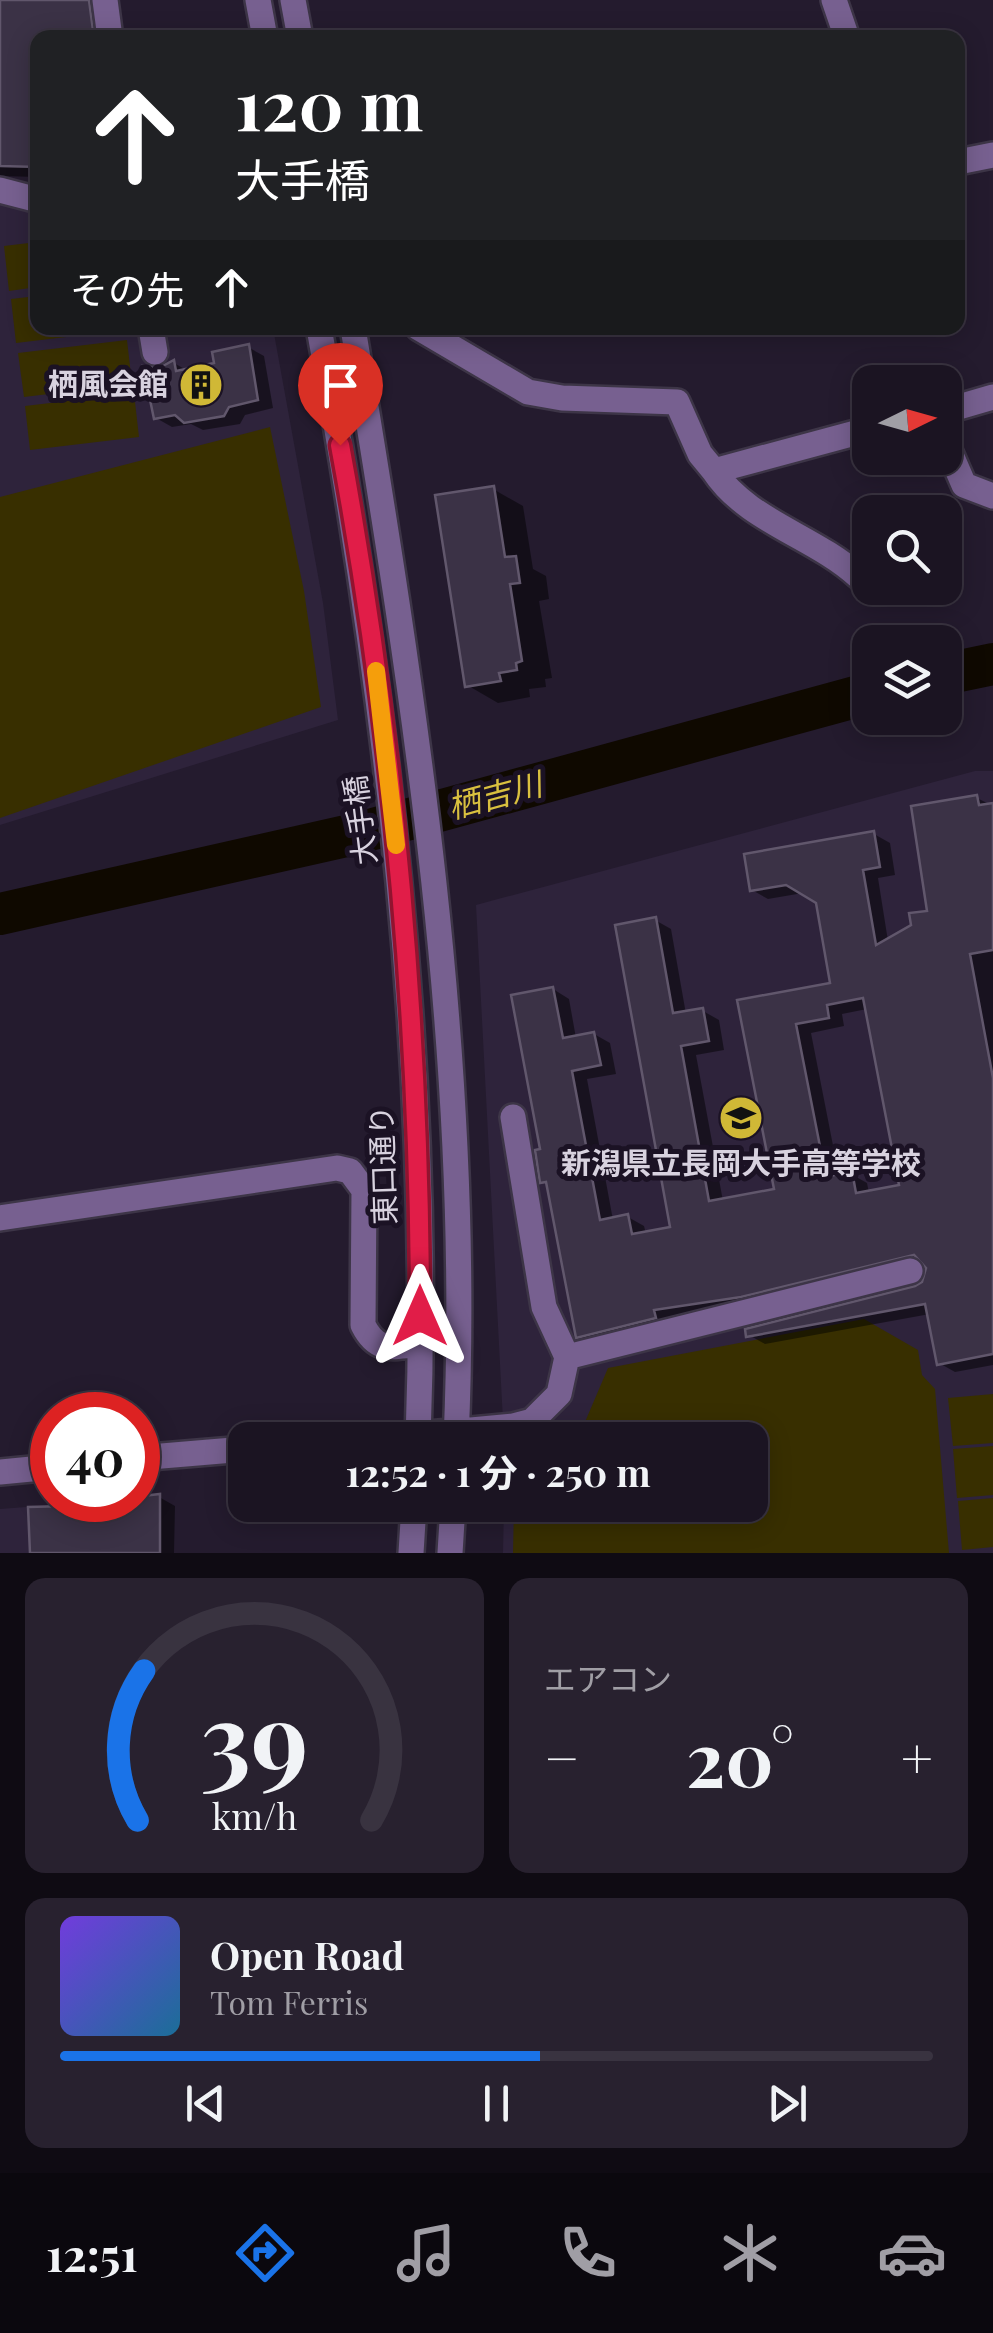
<!DOCTYPE html>
<html lang="ja">
<meta charset="utf-8">
<style>
:root{--surface:#1b1422;--page:#28212f;--text:#f1f3f6;--muted:#a09ea5;--line:#393340;--accent:#1a73e8}
body{margin:0;font-family:"Playfair Display","Noto Sans JP",serif;background:var(--page);color:var(--text);height:100vh;display:flex;flex-direction:column;font-size:38px;white-space:nowrap}
*{box-sizing:border-box;margin:0}
p{font-size:32px;color:var(--muted)}
.icon{flex:none;width:55px;height:55px;fill:none;stroke:currentColor;stroke-width:2;stroke-linecap:round;stroke-linejoin:round}
.map{position:relative;height:1553px;overflow:hidden}
.details{display:flex;flex-direction:column;gap:25px;padding:25px;background:#0f0b13;flex:1}
.details>*{flex:none}
.banner{position:absolute;left:30px;top:30px;width:935px;height:305px;border-radius:20px;box-shadow:0 5px 25px #0003,0 0 0 2px var(--line);background:#202124;color:#fff;overflow:hidden}
.needle{width:65px;rotate:85deg}
.controls{position:absolute;left:852px;top:365px;display:grid;gap:20px}
.controls a{display:grid;place-items:center;width:110px;height:110px;border-radius:20px;background:var(--surface);box-shadow:0 5px 25px #0003,0 0 0 2px var(--line);font-size:50px}
.speed{position:absolute;left:30px;top:1392px;display:flex;gap:20px;font-size:50px;font-weight:700;text-align:center}
.speed>*{display:grid;place-content:center;width:130px;height:130px;border-radius:50%;background:var(--surface);box-shadow:0 5px 25px #0003,0 0 0 2px var(--line);line-height:1}
.speed .limit{border:15px solid #d22;background:#fff;color:#111}
.pin{position:absolute;display:grid;place-items:center;width:85px;height:85px;color:#fff;margin:-102px -42px;border-radius:50% 50% 50% 0;rotate:-45deg;box-shadow:0 0 10px #0007}
.pin .icon{rotate:45deg}
.me{position:absolute;width:110px;margin:-55px;rotate:0deg;stroke-linejoin:round;filter:drop-shadow(0 0 8px #0008)}
.turn{display:flex;align-items:center;gap:35px;height:210px;padding:0 40px;font-size:45px}
.turn .icon{width:130px;height:130px;stroke-width:2.5}
.turn b{display:block;font-size:70px;line-height:85px}
.then{display:flex;align-items:center;height:95px;padding:0 40px;background:#0003;gap:20px;font-size:38px}
.big{font-size:75px;font-weight:700;line-height:1.1}
.details .tile{flex:1;display:flex;flex-direction:column;justify-content:center;gap:15px;min-width:0;padding:0 35px;border-radius:20px;background:var(--page)}
.details .dial{align-items:center;gap:0}
.dial svg{height:260px;overflow:visible;fill:none;stroke:var(--line);stroke-width:7;stroke-linecap:round;text-anchor:middle}
.dial text{fill:var(--text);stroke:none}
.song{display:flex;align-items:center;gap:30px}
.cover{width:120px;height:120px;border-radius:15px;background:linear-gradient(135deg,hsl(260 70% 55%),hsl(200 70% 35%))}
.played{height:10px;border-radius:5px;background:linear-gradient(90deg,var(--accent) 55%,var(--line) 55%)}
.keys{display:flex;justify-content:space-around;direction:ltr}
.heat{display:flex;justify-content:space-between;align-items:center;font-size:55px;direction:ltr}
.details .tiles{flex:1;display:grid;gap:25px;grid-template-columns:1fr 1fr}
.tile:last-child{grid-column:span 2}
.trip{position:absolute;left:228px;top:1422px;width:540px;height:100px;border-radius:20px;background:var(--surface);box-shadow:0 5px 25px #0003,0 0 0 2px var(--line);font-weight:700;line-height:100px;text-align:center}
.tabs{display:flex;height:160px;justify-content:space-around;align-items:center;background:#0b080e;color:var(--muted)}
.tabs .icon{width:70px;height:70px}
.tabs .on{color:var(--accent)}
.tabs b{font-size:45px;color:var(--text)}
.map>svg:first-child{display:block}
.built{fill:#2e233b}
.green{fill:#382f00}
.shadow{fill:#0007;fill-rule:evenodd}
.lines{fill:none;stroke-linecap:round;stroke-linejoin:round}
.river{stroke:#0f0900;stroke-width:42}
.building{fill:#3b3246;stroke:#61576c;stroke-width:2.5;fill-rule:evenodd}
.minor-casing{stroke:#3d3547;stroke-width:30}
.minor{stroke:#776090;stroke-width:25}
.route-casing{stroke:#92132f;stroke-width:25}
.route{stroke:#e11d48;stroke-width:18}
.slow{stroke:#f59e0b;stroke-width:18}
.labels{text-anchor:middle;stroke-width:10;stroke-linejoin:round;paint-order:stroke}
.poi-label{font-size:30px;font-weight:bold;fill:#d8d2df;stroke:#1b1224;text-anchor:end}
.street-label{font-size:30px;fill:#d8d2df;stroke:#1b1224}
.water-label{font-size:32px;font-style:italic;fill:#d9c03f;stroke:#1b1224}
</style>
<div class="map">
<svg width="993" height="1553" viewBox="0 0 993 1553">
<rect width="100%" height="100%" fill="#241b2e"/>
<path class="built" d="M0,201L37,210L38,328H273L323,603L338,720L0,825Z
M975,771H993V1553H503L504,1505H750V1440H504L476,905Z
M104,1501L107,1553H0V1509Z"/>
<path class="green" d="M37,242V287L9,291L4,246Z
M37,296L38,328L125,330L16,343L11,299Z
M127,340L132,384L24,397L18,353Z
M134,393L139,437L30,450L25,406Z
M270,427L304,591L321,707L0,818V497Z
M864,1319L918,1350L922,1375L935,1389L949,1553H513L514,1505H750V1440H567L582,1429L608,1368Z
M993,1394V1443L953,1446L948,1398Z
M993,1446V1495L957,1498L953,1449Z
M993,1498V1547L962,1550L958,1501Z"/>
<path class="shadow" d="M0,0H114L113,38H38V177L0,176Z
M248,347L264,356L273,408L245,415L240,424L203,430L191,424L172,427L156,418L159,370L174,363L188,371L217,365Z
M493,489L523,506L533,569L546,576L549,599L539,601L552,678L545,679L546,687L529,689L530,697L498,703L467,685Z
M977,798L993,806V1365L955,1372L939,1363L930,1314L765,1344L749,1335L916,1289L924,1284L926,1265L593,1343L577,1334L548,1184L542,1181L553,989L569,999L576,1038L594,1034L610,1043L616,1074L587,1079L613,1220L628,1217L644,1226L646,1234L673,1229L655,920L671,929L686,1014L703,1011L719,1020L724,1050L696,1055L723,1201L777,1191L740,1002L833,985L818,902L803,893L768,899L752,890L874,834L890,843L895,875L878,878L888,941L930,913ZM867,1009L902,1187L869,1193L867,1183L851,1174L839,1176L811,1033L844,1026L842,1014Z
M159,1497L175,1506L174,1553H141Z"/>
<g class="lines">
<path class="river" d="M945,674L993,664
M0,914L355,834L870,693"/>
</g>
<path class="building" d="M0,0H89L94,38H38V167L0,166Z
M249,344L258,400L229,407L224,416L184,423L175,415L154,419L143,366L159,368L174,360L176,371L214,363L212,352Z
M494,486L505,557L516,556L520,583L510,584L522,661L516,663L517,670L499,673L501,681L465,687L435,495Z
M977,795L979,805L993,803V950L970,954L993,1078V1354L937,1365L925,1304L746,1337L745,1329L915,1286L922,1282L926,1268L914,1255L741,1297L654,1310L656,1318L576,1338L546,1182L540,1183L535,1150L540,1149L511,995L553,987L563,1038L594,1032L601,1065L572,1071L600,1220L628,1214L632,1234L670,1227L615,925L656,917L673,1013L703,1008L709,1041L681,1046L709,1201L774,1189L737,1000L830,983L816,903L786,885L750,891L744,854L874,831L880,867L863,870L876,945L911,925L909,913L927,911L911,806ZM863,998L899,1185L856,1193L852,1171L826,1177L796,1024L829,1018L827,1005Z
M160,1494V1553H30L28,1507L107,1505V1500Z"/>
<g class="lines">
<defs>
<path id="minor" d="M105,0L110,38
M258,0L265,38
M293,0L300,38
M834,0L847,38
M958,162L993,155
M0,190L38,200
M151,328L155,352
M319,328C386,695 432,1066 418,1440
M353,328C414,696 473,1065 456,1440
M419,328L528,392L562,398L677,402L700,454L714,471L870,429
M945,411L993,397
M945,441L964,485L993,496
M714,471C747,521 814,536 858,576
M0,1218L337,1168L350,1171L364,1190L363,1325C377,1353 392,1347 420,1344
M567,1357L910,1271
M364,1440L513,1426L532,1421L559,1394L567,1357L544,1307L513,1117
M138,1458L245,1449
M0,1472L52,1467
M411,1553L414,1505
M450,1553L453,1505"/>
</defs>
<use href="#minor" class="minor-casing"/>
<use href="#minor" class="minor"/>
</g>
<g class="lines">
<defs>
<path id="route" d="M340,445C393,732 420,1024 420,1316"/>
</defs>
<use href="#route" class="route-casing"/>
<use href="#route" class="route"/>
<path class="slow" d="M376,671L396,845"/>
</g>
<defs>
<symbol id="building-disc" viewBox="-11 -11 22 22"><circle r="9.5" fill="#d0b836" stroke="#1b1224"/><path d="M-4-6H4V6H1V3H-1V6H-4ZM-2.5-4.3h1.7v1.8h-1.7ZM.8-4.3h1.7v1.8H.8ZM-2.5-1h1.7V.8h-1.7ZM.8-1h1.7V.8H.8Z" fill="#111"/></symbol>
<symbol id="school-disc" viewBox="-11 -11 22 22"><circle r="9.5" fill="#d0b836" stroke="#1b1224"/><path d="M0-5L7-2L0 1L-7-2ZM-4 1L0 2.5L4 1V4Q0 6-4 4Z" fill="#111"/></symbol>
</defs>
<g fill-rule="evenodd">
<use href="#building-disc" x="176" y="360" width="50" height="50"/>
<use href="#school-disc" x="716" y="1093" width="50" height="50"/>
</g>
<g class="labels">
<g class="poi-label">
<text x="168" y="395">栖風会館</text>
<text x="741" y="1174" text-anchor="middle">新潟県立長岡大手高等学校</text>
</g>
<g class="street-label">
<text transform="translate(361 820) rotate(-97)" y="10">大手橋</text>
<text transform="translate(384 1165) rotate(-92)" y="10">東口通り</text>
</g>
<g class="water-label">
<text transform="translate(495 796) rotate(-15)" y="11">栖吉川</text>
</g>
</g>
</svg>
<div class="controls">
<a><svg class="needle" viewBox="-14 -14 28 28"><path d="M0-13l5 13h-10z" fill="#e53935"/><path d="M0 13l5-13h-10z" fill="#a09ea5"/></svg></a>
<a><svg class="icon" aria-label="search" viewBox="0 0 24 24"><circle cx="10" cy="10" r="6"/><path d="M15 15l6 6"/></svg></a>
<a><svg class="icon" aria-label="layers" viewBox="0 0 24 24"><path d="M12 4l9 5-9 5-9-5zM3 14l9 5 9-5"/></svg></a>
</div>
<div class="speed"><div class="limit">40</div></div>
<div class="pin" style="left:340px;top:445px;background:#d93025"><svg class="icon" aria-label="arrive" viewBox="0 0 24 24"><path d="M6 21V4h12l-3 4 3 4H6"/></svg></div>
<svg class="me" style="left:420px;top:1316px" viewBox="-20 -20 40 40"><path d="M0-17L14 15 0 8-14 15z" fill="#e11d48" stroke="#fff" stroke-width="4"/></svg>
<div class="trip">12:52 · 1 分 · 250 m</div>
<div class="banner">
<div class="turn"><svg class="icon" aria-label="ahead" viewBox="0 0 24 24"><path d="M12 20V5M6 11l6-6 6 6"/></svg><div><b>120 m</b>大手橋</div></div>
<div class="then">その先<svg class="icon" aria-label="ahead" viewBox="0 0 24 24"><path d="M12 20V5M6 11l6-6 6 6"/></svg></div>
</div>
</div>
<section class="details">
<div class="tiles">
<div class="tile dial"><svg viewBox="0 0 100 80">
<path d="M14 69A42 42 0 1 1 86 69"/>
<path d="M14 69A42 42 0 0 1 16 23" stroke="#1a73e8"/>
<text x="50" y="56" font-size="32" font-weight="700">39</text>
<text x="50" y="72" font-size="11">km/h</text>
</svg></div>
<div class="tile"><p>エアコン</p>
<div class="heat"><a>−</a><b class="big">20°</b><a>+</a></div>
</div>
<div class="tile">
<div class="song"><i class="cover"></i><div><b>Open Road</b><p>Tom Ferris</p></div></div>
<div class="played"></div>
<div class="keys"><svg class="icon" aria-label="previous" viewBox="0 0 24 24"><path d="M18 5L8 12l10 7zM5 5v14"/></svg><svg class="icon" aria-label="pause" viewBox="0 0 24 24"><path d="M8 5v14M16 5v14"/></svg><svg class="icon" aria-label="next" viewBox="0 0 24 24"><path d="M6 5l10 7-10 7zM19 5v14"/></svg></div>
</div>
</div>
</section>
<nav class="tabs">
<b>12:51</b>
<svg class="icon on" aria-label="directions" viewBox="0 0 24 24"><path d="M12 3l9 9-9 9-9-9zM9 14v-3h6M13 9l2 2-2 2"/></svg>
<svg class="icon" aria-label="music" viewBox="0 0 24 24"><path d="M9 18V5l10-2v13"/><circle cx="6" cy="18" r="3"/><circle cx="16" cy="16" r="3"/></svg>
<svg class="icon" aria-label="phone" viewBox="0 0 24 24"><path d="M5 4h4l2 5-3 2q2 4 5 5l2-3 5 2v4C11 20 4 13 5 4z"/></svg>
<svg class="icon" aria-label="climate" viewBox="0 0 24 24"><path d="M12 3v18M4 7l16 10M4 17L20 7"/></svg>
<svg class="icon" aria-label="car" viewBox="0 0 24 24"><path d="M5 17H2v-5l4-1 3-4h7l3 4 3 1v5h-3M9 17h6M6 11h13"/><circle cx="7" cy="17" r="2"/><circle cx="17" cy="17" r="2"/></svg>
</nav>
